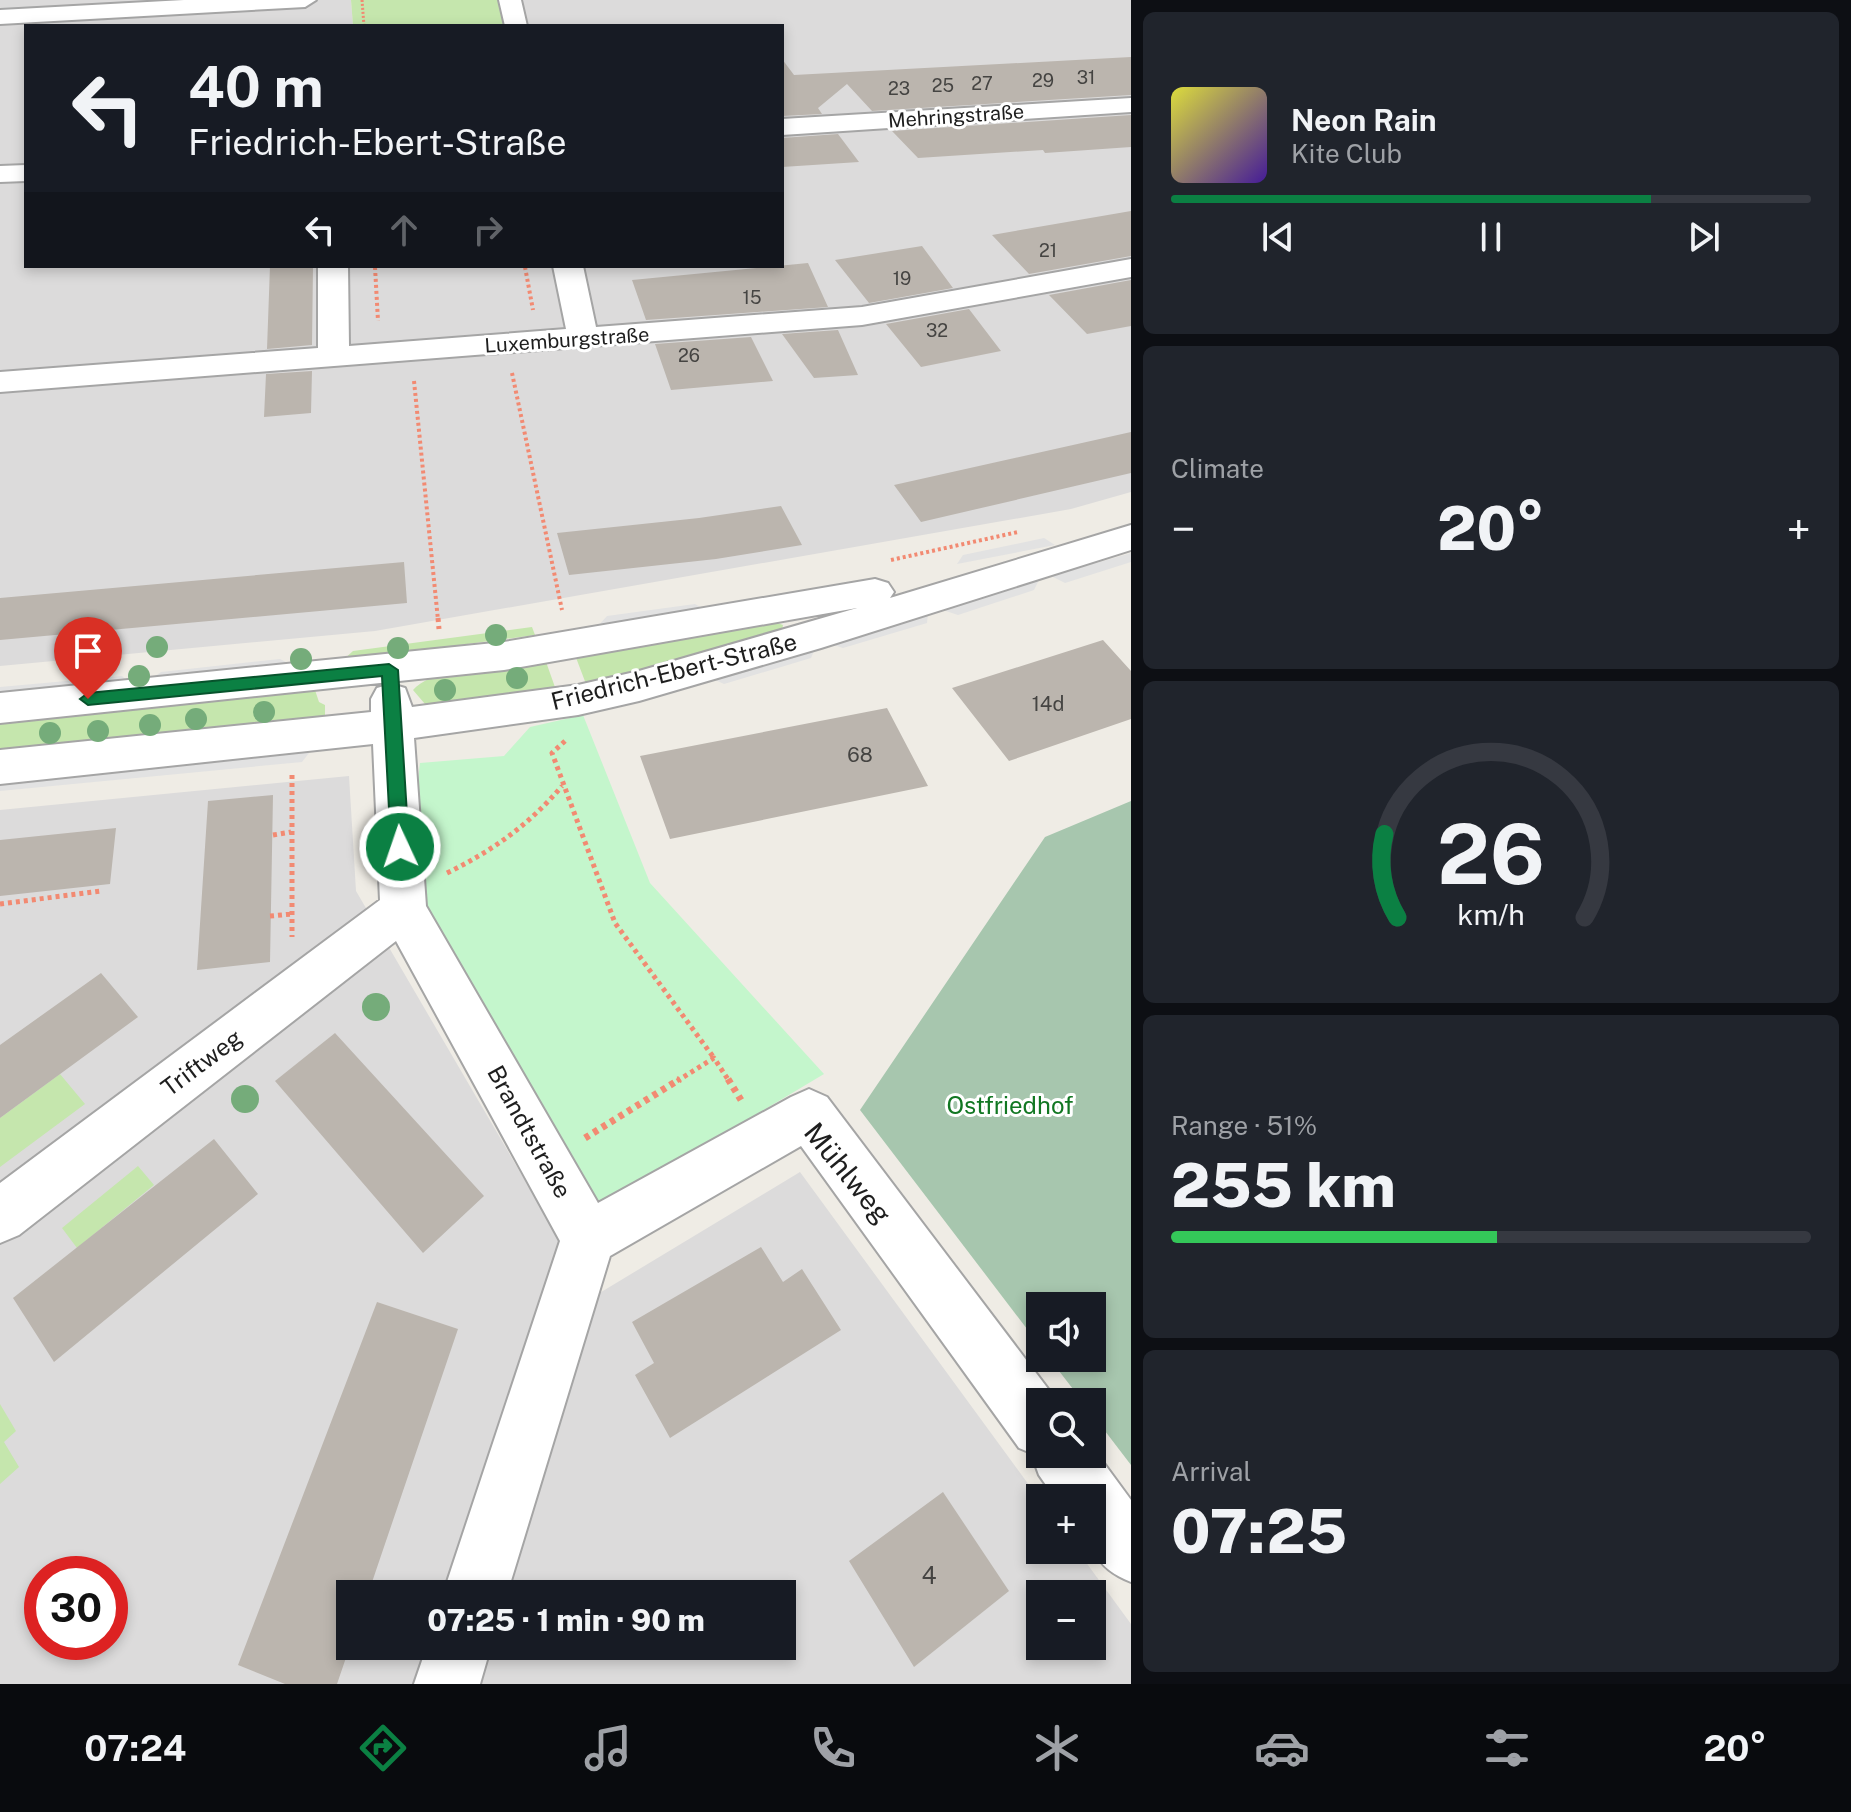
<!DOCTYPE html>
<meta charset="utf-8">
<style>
:root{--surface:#171b24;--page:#20242c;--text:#f1f3f6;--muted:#9ea1a6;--line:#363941;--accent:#0b8043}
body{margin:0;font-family:"Public Sans",sans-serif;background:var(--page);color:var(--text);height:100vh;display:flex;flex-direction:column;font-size:30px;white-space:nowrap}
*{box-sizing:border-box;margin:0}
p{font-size:26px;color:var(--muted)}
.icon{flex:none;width:44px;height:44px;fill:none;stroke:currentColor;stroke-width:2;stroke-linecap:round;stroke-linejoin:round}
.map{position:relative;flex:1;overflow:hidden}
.panel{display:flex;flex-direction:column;gap:12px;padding:12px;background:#0d0f14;width:720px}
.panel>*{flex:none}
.guide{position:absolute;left:24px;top:24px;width:760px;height:244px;border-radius:0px;box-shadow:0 4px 12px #0003;background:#171b24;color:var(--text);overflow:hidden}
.fabs{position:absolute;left:1026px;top:1292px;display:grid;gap:16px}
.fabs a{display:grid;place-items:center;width:80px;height:80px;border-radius:0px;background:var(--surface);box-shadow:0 4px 12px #0003;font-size:40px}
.speed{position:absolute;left:24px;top:1556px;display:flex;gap:16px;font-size:40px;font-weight:700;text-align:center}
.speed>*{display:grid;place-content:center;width:104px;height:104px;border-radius:50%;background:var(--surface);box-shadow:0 4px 12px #0003;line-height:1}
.speed .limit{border:12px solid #d22;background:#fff;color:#111}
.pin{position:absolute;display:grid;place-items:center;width:68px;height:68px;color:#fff;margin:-82px -34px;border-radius:50% 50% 50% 0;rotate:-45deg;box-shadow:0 0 8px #0007}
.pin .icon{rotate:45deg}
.me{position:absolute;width:88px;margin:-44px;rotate:357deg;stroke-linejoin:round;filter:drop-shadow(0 0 6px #0008)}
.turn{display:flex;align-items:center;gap:28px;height:168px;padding:0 32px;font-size:36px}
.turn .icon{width:104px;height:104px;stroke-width:2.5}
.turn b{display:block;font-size:56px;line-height:68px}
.lanes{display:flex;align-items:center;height:76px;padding:0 32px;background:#0003;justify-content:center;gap:40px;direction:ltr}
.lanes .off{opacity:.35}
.big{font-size:60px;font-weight:800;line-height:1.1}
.panel .widget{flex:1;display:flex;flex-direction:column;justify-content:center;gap:12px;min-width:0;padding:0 28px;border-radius:12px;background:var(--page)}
.panel .dial{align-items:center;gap:0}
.dial svg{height:208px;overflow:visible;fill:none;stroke:var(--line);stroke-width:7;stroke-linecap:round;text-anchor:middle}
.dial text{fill:var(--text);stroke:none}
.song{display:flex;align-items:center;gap:24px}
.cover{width:96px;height:96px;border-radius:12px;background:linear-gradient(135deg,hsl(60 70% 55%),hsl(260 70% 35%))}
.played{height:8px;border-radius:4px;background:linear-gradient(90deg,var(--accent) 75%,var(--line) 75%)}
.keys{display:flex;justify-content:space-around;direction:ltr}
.heat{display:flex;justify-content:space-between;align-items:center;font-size:44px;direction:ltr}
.charge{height:12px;border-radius:6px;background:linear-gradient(90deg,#34c759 51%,var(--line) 0)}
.trip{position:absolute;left:336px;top:1580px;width:460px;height:80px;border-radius:0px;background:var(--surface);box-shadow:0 4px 12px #0003;font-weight:800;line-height:80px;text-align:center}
.dock{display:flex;height:128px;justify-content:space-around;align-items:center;background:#090b0e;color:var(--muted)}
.dock .icon{width:56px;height:56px}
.dock .selected{color:var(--accent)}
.dock b{font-size:36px;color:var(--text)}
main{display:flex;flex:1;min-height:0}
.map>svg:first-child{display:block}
.residential{fill:#dcdbdb;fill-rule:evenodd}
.grass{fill:#c5e6ad}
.cemetery{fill:#a7c6ae}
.park{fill:#c4f6cc}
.parking{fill:#e2e2e2}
.building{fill:#bbb5ae}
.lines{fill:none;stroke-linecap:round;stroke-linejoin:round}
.minor-casing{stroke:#a5a5a5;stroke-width:4}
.path-far3{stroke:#f28a72;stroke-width:3;stroke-dasharray:2 2;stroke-linecap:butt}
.path-far2{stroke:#f28a72;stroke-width:4;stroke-dasharray:3 3;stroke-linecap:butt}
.path-far1{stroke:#f28a72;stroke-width:5;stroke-dasharray:4 4;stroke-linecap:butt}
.path{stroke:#f28a72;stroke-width:7;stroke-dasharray:5 5;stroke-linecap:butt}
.minor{fill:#fff;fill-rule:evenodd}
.tree{fill:#75ac7a}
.route{fill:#0b8043;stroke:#07532c;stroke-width:2}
.labels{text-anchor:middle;stroke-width:6;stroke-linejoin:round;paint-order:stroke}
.far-number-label{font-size:18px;fill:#454442}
.far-street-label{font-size:20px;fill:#1e1e1e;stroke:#fff}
.number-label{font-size:20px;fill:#454442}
.street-label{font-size:24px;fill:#1e1e1e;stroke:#fff}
.park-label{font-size:24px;fill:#172;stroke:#fff}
.near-number-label{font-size:24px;fill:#454442}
.near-street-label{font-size:28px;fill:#1e1e1e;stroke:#fff}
</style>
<main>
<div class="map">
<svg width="1131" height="1684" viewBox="0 0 1131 1684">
<rect width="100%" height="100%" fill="#efece5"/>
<path class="residential" d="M0,0H351L353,26H26V266H782V26H504L498,0H1131V492L1071,509L375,631L0,666Z
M349,776L356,891L593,1297L800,1172L1040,1500V1550H1077L1131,1624V1684H0V810ZM42,1574H110V1642H42ZM350,1594H782V1646H350ZM1040,1594H1092V1646H1040Z"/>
<path class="grass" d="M351,0H498L504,26H353Z
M775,622L783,625L782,630L655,668L586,684L575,655Z
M532,627L535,635L342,661L353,651Z
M545,659L556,690L439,707L425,704L413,690C435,665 512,664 545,659Z
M315,690L319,702L325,705V721L0,753V720Z
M60,1074L85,1104L0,1167V1118Z
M138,1166L154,1185L77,1248L62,1228Z
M0,1404L16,1431L4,1442L19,1467L0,1484Z"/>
<path class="cemetery" d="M1131,801V1465L1092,1414V1402H1083L1049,1358H1092V1306H1040V1346L860,1110L1045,837Z"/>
<path class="park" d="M583,715L650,883L824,1074L591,1213L403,909L420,763L504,756L530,727Z"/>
<path class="parking" d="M1044,538L1055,545L957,564L963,555Z
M1131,553V562L1065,583L1051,576Z
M1039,580L1034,590L958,615L943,610Z
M695,604L707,611L597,627L607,616Z
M928,613L927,623L843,648L828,643Z
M815,648L811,658L724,684L711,678Z
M280,659L296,667L145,683L161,672Z
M122,676L133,686L0,696V687Z
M313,748L302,762L0,791V779Z"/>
<path class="building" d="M1131,57V95L872,111L847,84L818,108L822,114L782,116V59L794,75Z
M1131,115V147L1045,153L1043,150L918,158L892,131Z
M838,134L859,162L782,167V138Z
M1131,211V256L1029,274L992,235Z
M922,246L953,288L869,303L835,260Z
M808,263L828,307L646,320L632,280Z
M270,266H313L312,345L267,349Z
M1131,280V326L1087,334L1049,295Z
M969,309L1001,351L921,367L886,324Z
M838,330L858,375L814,378L782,334Z
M751,337L773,381L671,390L655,344Z
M312,371L311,413L264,417L266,374Z
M1131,432V473L964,512L921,522L894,485Z
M781,506L802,545L716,559L569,575L557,533L699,518Z
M404,562L407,603L0,640V598Z
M1103,640L1131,671V719L1009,761L952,688Z
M887,708L928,786L670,839L640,756Z
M273,795L270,962L197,970L208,801Z
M116,828L110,884L0,896V840Z
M101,973L138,1017L0,1118V1045Z
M335,1033L484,1196L423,1253L275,1081Z
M214,1139L258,1194L54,1362L13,1298Z
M761,1247L783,1282L802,1269L841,1330L670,1438L635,1375L654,1363L632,1322Z
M377,1302L458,1329L368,1594H350V1646L337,1684H285L238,1665Z
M943,1492L1009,1591L914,1667L849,1561Z"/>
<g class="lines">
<defs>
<path id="minor" d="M184,0H316L305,7L0,24V10Z
M499,0H521L527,26H505Z
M1131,98V112L782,135V119Z
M26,165V181L0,182V166Z
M1131,259V277L862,325L0,392V372L318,348V266H348L349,346L566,329L553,266H583L596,327L862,307Z
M1131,525V550L821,648L639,701L578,715L414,738L426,906L598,1203L791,1097L809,1089L827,1097L1058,1402H1040V1454H1092V1447L1131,1500V1582C1086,1564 1092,1541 1092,1498H1055L1039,1475L1031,1453L1019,1448L801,1146L610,1256L507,1594H443L560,1241L396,941L19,1235L0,1243V1183L380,900L373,744L0,784V750L371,712V699L377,688L391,684L405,688L412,707L578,685L639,671L857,608L504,670L0,723V693L504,642L875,579L888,583L894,592L890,598Z
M427,1646H491L480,1684H414Z"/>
</defs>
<use href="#minor" class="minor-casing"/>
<path class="path-far3" d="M362,0L364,26
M375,266V269
M525,266L526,269"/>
<path class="path-far2" d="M375,267L378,321
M525,267L533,310
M512,373L562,610
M414,381L438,620
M891,560L1018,532"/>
<path class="path-far1" d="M438,618L439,629
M565,741L552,753L615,923L714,1058
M292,775V937
M273,835L291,832
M447,873C492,851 529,825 562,786
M0,904L101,891
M270,916L292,914
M677,1081L714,1058L729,1081"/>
<path class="path" d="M728,1079L741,1100
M585,1138L680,1079"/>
<use href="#minor" class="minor"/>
</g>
<g class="tree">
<circle cx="496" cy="635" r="11"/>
<circle cx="157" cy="647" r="11"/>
<circle cx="398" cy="648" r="11"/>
<circle cx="301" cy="659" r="11"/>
<circle cx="139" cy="676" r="11"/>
<circle cx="517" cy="678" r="11"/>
<circle cx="445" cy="690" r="11"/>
<circle cx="264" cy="712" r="11"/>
<circle cx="196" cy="719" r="11"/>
<circle cx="150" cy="725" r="11"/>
<circle cx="98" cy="731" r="11"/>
<circle cx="50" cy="733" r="11"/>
<circle cx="376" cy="1007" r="14"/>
<circle cx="245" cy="1099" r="14"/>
</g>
<path class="route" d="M389,664L398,670L409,847L407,853H394L391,847L382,676L88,705L80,699L88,693Z"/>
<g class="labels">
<g class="far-number-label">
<text x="1086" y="84">31</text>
<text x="1043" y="87">29</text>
<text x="982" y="90">27</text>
<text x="943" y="92">25</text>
<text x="899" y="95">23</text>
<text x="1048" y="257">21</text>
<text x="902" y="285">19</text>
<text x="752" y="304">15</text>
<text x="937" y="337">32</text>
<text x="689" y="362">26</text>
</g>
<g class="far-street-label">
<text transform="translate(956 116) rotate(-4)" y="7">Mehringstraße</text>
<text transform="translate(567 340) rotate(-4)" y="7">Luxemburgstraße</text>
</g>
<g class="number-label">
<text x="1048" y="711">14d</text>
<text x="860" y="762">68</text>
</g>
<g class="street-label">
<text transform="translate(674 672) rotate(-14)" y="8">Friedrich-Ebert-Straße</text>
<text transform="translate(202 1063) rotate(-37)" y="8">Triftweg</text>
<text transform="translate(529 1132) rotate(61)" y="8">Brandtstraße</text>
</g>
<g class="park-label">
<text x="1010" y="1114">Ostfriedhof</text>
</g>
<g class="near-number-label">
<text x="929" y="1584">4</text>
</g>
<g class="near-street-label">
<text transform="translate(848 1173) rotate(51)" y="10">Mühlweg</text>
</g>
</g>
</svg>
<div class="fabs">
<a><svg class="icon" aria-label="sound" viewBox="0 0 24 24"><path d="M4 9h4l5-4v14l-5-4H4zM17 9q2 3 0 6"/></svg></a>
<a><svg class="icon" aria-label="search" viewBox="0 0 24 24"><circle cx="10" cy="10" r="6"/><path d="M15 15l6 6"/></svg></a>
<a>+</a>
<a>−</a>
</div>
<div class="speed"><div class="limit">30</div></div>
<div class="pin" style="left:88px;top:699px;background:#d93025"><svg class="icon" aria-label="arrive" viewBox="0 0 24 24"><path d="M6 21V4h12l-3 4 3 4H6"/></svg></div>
<svg class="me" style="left:400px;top:847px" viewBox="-20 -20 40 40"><circle r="17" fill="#0b8043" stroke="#fff" stroke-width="3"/><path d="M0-11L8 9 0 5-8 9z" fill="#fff"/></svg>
<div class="trip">07:25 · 1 min · 90 m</div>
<div class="guide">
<div class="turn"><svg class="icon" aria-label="left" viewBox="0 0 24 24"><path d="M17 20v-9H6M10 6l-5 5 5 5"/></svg><div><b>40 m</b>Friedrich-Ebert-Straße</div></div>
<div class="lanes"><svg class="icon" aria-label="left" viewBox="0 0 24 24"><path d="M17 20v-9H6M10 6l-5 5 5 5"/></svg><svg class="icon off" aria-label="ahead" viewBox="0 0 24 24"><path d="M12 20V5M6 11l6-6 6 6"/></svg><svg class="icon off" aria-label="right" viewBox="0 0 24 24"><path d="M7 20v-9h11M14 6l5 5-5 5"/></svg></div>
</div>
</div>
<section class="panel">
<div class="widget">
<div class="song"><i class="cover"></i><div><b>Neon Rain</b><p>Kite Club</p></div></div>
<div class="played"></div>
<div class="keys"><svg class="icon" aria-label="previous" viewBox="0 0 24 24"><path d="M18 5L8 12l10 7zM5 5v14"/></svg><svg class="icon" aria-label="pause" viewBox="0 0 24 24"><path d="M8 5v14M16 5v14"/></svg><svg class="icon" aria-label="next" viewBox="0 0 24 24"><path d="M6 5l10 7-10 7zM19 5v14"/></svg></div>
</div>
<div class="widget"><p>Climate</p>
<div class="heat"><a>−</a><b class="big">20°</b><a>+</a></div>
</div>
<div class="widget dial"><svg viewBox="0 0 100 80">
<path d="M14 69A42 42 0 1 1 86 69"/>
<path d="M14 69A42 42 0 0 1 9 37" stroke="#0b8043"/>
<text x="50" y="56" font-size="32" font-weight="700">26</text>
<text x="50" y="72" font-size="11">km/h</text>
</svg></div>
<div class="widget"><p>Range · 51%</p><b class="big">255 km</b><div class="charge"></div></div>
<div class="widget"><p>Arrival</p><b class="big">07:25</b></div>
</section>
</main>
<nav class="dock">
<b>07:24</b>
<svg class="icon selected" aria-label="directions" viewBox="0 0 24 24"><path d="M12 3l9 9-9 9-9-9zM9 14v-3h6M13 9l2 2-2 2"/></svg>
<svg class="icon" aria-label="music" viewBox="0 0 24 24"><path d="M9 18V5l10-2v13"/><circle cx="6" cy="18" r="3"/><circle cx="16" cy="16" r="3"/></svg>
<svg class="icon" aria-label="phone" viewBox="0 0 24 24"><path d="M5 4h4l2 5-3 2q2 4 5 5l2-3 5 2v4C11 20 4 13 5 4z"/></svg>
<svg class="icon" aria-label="climate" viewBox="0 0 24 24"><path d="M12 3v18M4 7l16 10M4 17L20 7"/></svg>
<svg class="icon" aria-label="car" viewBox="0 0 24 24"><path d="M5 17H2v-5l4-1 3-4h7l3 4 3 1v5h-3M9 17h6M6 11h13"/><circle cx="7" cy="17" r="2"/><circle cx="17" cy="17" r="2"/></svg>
<svg class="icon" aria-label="filters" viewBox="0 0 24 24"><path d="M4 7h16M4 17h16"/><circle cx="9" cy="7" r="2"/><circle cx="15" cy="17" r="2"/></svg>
<b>20°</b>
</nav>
